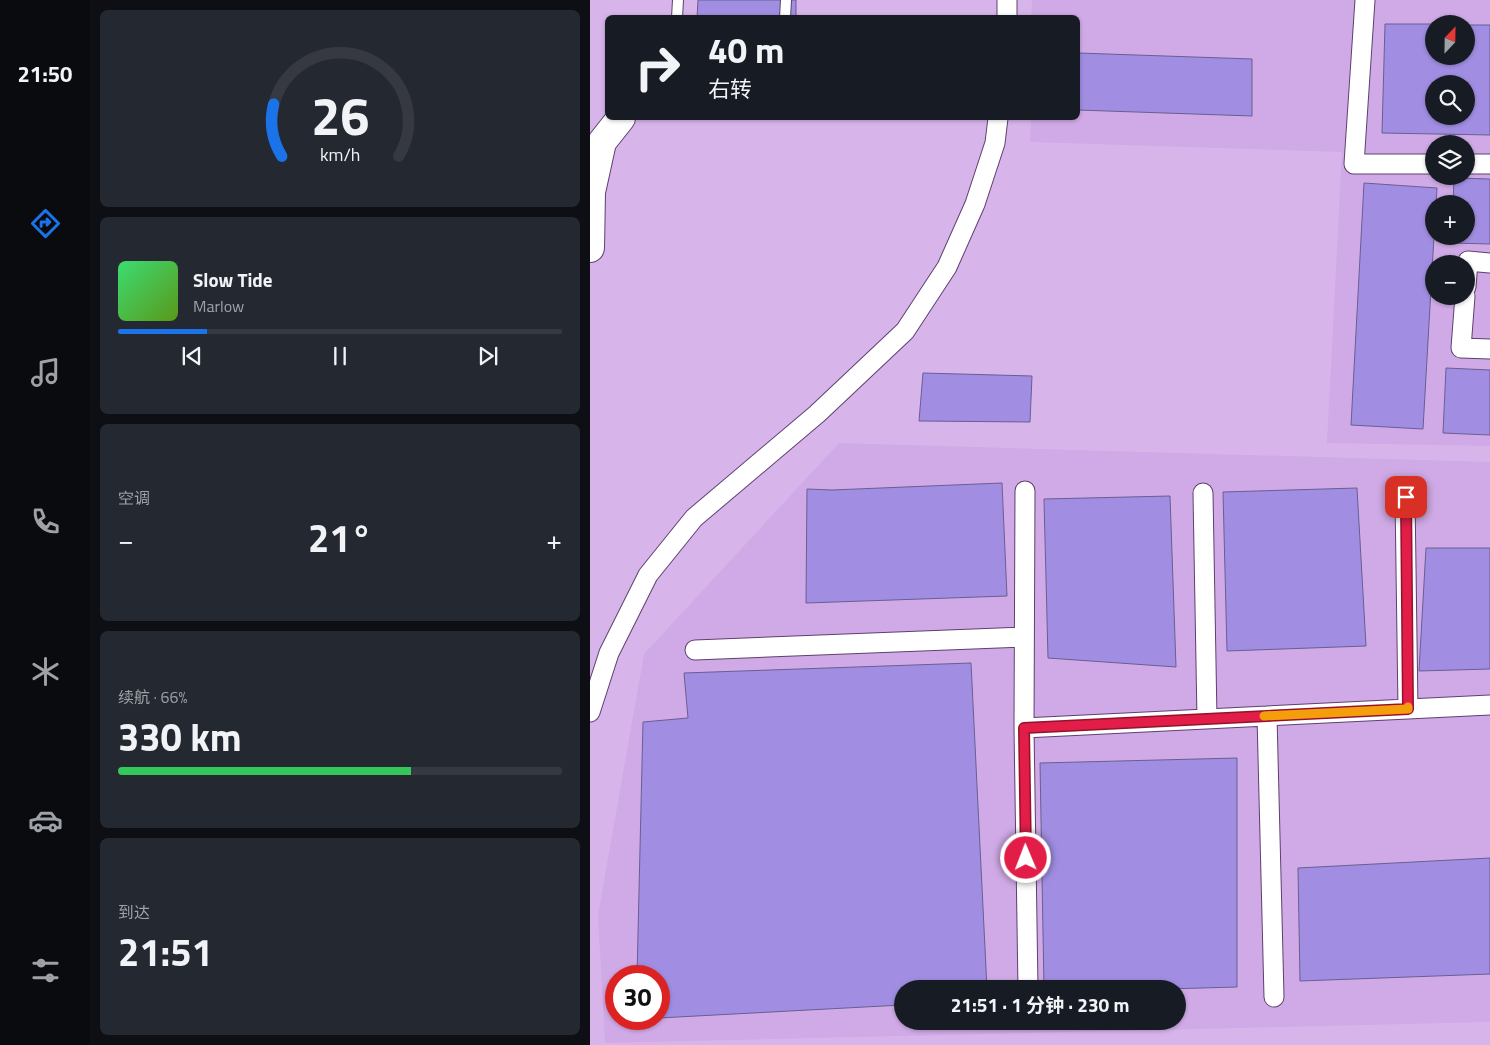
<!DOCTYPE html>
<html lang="zh">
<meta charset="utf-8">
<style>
:root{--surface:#171b24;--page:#242831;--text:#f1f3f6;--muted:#9ea1a6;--line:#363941;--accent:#1a73e8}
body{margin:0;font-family:"Titillium Web","Noto Sans SC",sans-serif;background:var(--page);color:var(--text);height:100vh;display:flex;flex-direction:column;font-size:19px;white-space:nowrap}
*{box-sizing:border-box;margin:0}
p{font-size:16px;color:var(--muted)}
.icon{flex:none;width:28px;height:28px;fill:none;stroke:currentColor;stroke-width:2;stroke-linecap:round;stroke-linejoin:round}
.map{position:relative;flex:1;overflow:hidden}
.drawer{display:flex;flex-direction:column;gap:10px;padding:10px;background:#0d0f14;width:500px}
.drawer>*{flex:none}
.hud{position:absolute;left:15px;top:15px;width:475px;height:105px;border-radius:8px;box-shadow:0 1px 4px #0004;background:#171b24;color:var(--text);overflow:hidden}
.needle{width:32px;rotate:22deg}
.tools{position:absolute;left:835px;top:15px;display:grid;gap:10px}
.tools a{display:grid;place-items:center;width:50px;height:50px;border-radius:50%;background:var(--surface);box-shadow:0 1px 4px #0004;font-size:25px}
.speed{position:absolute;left:15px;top:965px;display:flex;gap:10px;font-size:25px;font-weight:700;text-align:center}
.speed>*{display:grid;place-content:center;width:65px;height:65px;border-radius:50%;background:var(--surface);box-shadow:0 1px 4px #0004;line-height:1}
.speed .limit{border:8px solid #d22;background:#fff;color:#111}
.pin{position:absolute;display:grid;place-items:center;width:42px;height:42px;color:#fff;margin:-21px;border-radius:10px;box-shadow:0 2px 8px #0006}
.me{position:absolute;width:55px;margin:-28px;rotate:359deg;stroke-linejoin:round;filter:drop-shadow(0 0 4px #0008)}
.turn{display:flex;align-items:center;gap:18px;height:105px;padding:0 20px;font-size:22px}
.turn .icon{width:65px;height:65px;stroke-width:2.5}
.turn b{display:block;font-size:35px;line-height:42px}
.big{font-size:38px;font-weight:700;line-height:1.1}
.drawer .card{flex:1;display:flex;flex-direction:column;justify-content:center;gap:8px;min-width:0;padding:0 18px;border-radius:8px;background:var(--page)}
.drawer .dial{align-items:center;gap:0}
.dial svg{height:130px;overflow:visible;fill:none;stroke:var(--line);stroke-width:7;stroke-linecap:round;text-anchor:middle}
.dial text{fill:var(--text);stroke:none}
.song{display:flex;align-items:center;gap:15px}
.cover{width:60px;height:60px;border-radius:8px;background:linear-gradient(135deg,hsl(140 70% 55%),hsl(90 70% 35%))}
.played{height:5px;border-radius:2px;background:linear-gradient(90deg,var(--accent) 20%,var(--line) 20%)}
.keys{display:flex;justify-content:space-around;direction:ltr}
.heat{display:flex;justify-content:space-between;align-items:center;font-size:28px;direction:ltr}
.charge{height:8px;border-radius:4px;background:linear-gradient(90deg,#34c759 66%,var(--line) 0)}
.trip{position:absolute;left:304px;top:980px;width:292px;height:50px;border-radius:25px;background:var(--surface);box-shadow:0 1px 4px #0004;font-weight:700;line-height:50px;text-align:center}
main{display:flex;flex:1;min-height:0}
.tab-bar{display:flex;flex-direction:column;width:90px;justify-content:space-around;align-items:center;background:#090b0e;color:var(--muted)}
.tab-bar .icon{width:35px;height:35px}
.tab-bar .current{color:var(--accent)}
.tab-bar b{font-size:22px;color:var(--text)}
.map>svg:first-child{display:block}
.built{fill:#d0aae6;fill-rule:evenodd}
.building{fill:#a18ee3;stroke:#695e92;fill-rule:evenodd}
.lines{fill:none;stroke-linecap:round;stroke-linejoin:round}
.service-casing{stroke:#5e406f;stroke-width:12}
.minor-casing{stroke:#5e406f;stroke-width:21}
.motorway-casing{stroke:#5e406f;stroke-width:30}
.service{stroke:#fff;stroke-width:10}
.minor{stroke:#fff;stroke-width:19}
.motorway{stroke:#fff;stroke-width:28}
.route-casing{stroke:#92132f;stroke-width:12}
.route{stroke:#e11d48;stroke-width:9}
.slow{stroke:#f59e0b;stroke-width:9}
</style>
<main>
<nav class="tab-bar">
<b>21:50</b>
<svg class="icon current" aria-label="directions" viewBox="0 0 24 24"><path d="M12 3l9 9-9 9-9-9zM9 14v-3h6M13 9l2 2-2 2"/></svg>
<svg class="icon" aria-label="music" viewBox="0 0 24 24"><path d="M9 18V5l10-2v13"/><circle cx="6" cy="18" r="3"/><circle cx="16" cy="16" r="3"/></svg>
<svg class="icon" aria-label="phone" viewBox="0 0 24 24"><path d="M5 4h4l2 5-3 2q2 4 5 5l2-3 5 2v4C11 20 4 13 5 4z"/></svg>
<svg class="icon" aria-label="climate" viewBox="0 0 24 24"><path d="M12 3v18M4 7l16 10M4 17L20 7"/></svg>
<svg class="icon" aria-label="car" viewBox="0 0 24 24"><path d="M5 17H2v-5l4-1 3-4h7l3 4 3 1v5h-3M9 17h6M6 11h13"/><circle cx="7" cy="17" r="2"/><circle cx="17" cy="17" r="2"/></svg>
<svg class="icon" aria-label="filters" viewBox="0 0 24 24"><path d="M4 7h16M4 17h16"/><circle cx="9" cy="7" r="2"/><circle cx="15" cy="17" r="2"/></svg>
</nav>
<section class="drawer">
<div class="card dial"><svg viewBox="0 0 100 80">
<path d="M14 69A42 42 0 1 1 86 69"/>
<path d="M14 69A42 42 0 0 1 9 37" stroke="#1a73e8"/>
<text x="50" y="56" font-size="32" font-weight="700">26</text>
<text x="50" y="72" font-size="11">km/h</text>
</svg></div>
<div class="card">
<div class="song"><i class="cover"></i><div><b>Slow Tide</b><p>Marlow</p></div></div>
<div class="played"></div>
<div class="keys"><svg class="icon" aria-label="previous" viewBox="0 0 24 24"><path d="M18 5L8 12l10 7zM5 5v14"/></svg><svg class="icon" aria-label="pause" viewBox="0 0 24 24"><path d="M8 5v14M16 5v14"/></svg><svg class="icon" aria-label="next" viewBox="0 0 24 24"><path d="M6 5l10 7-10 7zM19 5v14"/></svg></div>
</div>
<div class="card"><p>空调</p>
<div class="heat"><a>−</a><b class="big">21°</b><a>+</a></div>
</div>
<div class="card"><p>续航 · 66%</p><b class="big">330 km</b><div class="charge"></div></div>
<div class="card"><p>到达</p><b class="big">21:51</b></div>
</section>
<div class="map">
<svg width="900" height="1045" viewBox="0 0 900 1045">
<rect width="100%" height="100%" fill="#d7b5eb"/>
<path class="built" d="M442,0H900V446L737,443L752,152L440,142L441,118H488V18L441,17ZM844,24H876V56H844ZM844,84H876V116H844ZM844,144H876V176H844ZM844,204H876V236H844ZM844,264H876V296H844Z
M249,443L900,462V1022L15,1043L8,915L54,654ZM26,976H69V1019H26ZM312,989H588V1021H312Z"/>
<path class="building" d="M108,0H206V18H107Z
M795,24H844V56H876V25H900V135L792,133ZM844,84H876V116H844Z
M488,53L662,59V116L488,110Z
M864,178L900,179V244L861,243L862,236H876V204H863Z
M774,183L847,188L846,204H844V236L833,429L761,425Z
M856,368L900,370V435L853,433Z
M333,373L442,376L440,422L329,421Z
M412,483L417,596L216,603L217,489L242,490Z
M767,488L776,646L637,651L633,492Z
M580,496L586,667L458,658L454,499Z
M836,548H900V669L829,671Z
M381,663L397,989H312V1005L69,1018V976H47L53,722L98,718L94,673Z
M647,758V987L576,989H454L450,763Z
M900,858V974L710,981L708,868Z"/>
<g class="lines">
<defs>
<path id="service" d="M87,18L88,0
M195,18L196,0"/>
<path id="minor" d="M775,0L764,164H844
M417,18V0
M876,164H900
M876,287L878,261L900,263
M875,296L871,348L900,349
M435,491L434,728L900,705
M613,493L617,719
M815,497L818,709
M105,650L434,637
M0,712L19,653L58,575L104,518L227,414L315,331L357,267L385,204L405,143L408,118
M677,716L684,997
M434,728L438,989"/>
<path id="motorway" d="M0,248L1,192L12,142L31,118"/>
</defs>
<use href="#service" class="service-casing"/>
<use href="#minor" class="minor-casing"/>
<use href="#motorway" class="motorway-casing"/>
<use href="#service" class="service"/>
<use href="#minor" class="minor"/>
<use href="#motorway" class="motorway"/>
</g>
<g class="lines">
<defs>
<path id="route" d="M436,858L434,728L818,709L816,497"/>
</defs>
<use href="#route" class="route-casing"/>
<use href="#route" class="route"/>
<path class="slow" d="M674,716L818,709V707"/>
</g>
</svg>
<div class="tools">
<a><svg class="needle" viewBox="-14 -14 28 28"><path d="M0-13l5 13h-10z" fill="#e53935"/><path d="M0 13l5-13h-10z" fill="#9ea1a6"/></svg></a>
<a><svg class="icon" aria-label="search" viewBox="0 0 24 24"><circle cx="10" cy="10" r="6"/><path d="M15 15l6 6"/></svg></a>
<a><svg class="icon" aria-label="layers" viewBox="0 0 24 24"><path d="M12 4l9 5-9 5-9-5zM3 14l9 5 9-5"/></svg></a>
<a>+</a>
<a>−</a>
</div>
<div class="speed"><div class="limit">30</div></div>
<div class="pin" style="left:816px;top:497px;background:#d93025"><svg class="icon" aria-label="arrive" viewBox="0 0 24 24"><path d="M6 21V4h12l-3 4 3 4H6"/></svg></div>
<svg class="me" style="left:436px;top:858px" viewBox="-20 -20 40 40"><circle r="17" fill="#e11d48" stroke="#fff" stroke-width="3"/><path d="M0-11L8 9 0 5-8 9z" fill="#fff"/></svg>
<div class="trip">21:51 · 1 分钟 · 230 m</div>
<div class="hud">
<div class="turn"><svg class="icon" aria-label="right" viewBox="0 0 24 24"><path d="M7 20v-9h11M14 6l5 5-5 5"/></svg><div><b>40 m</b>右转</div></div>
</div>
</div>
</main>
